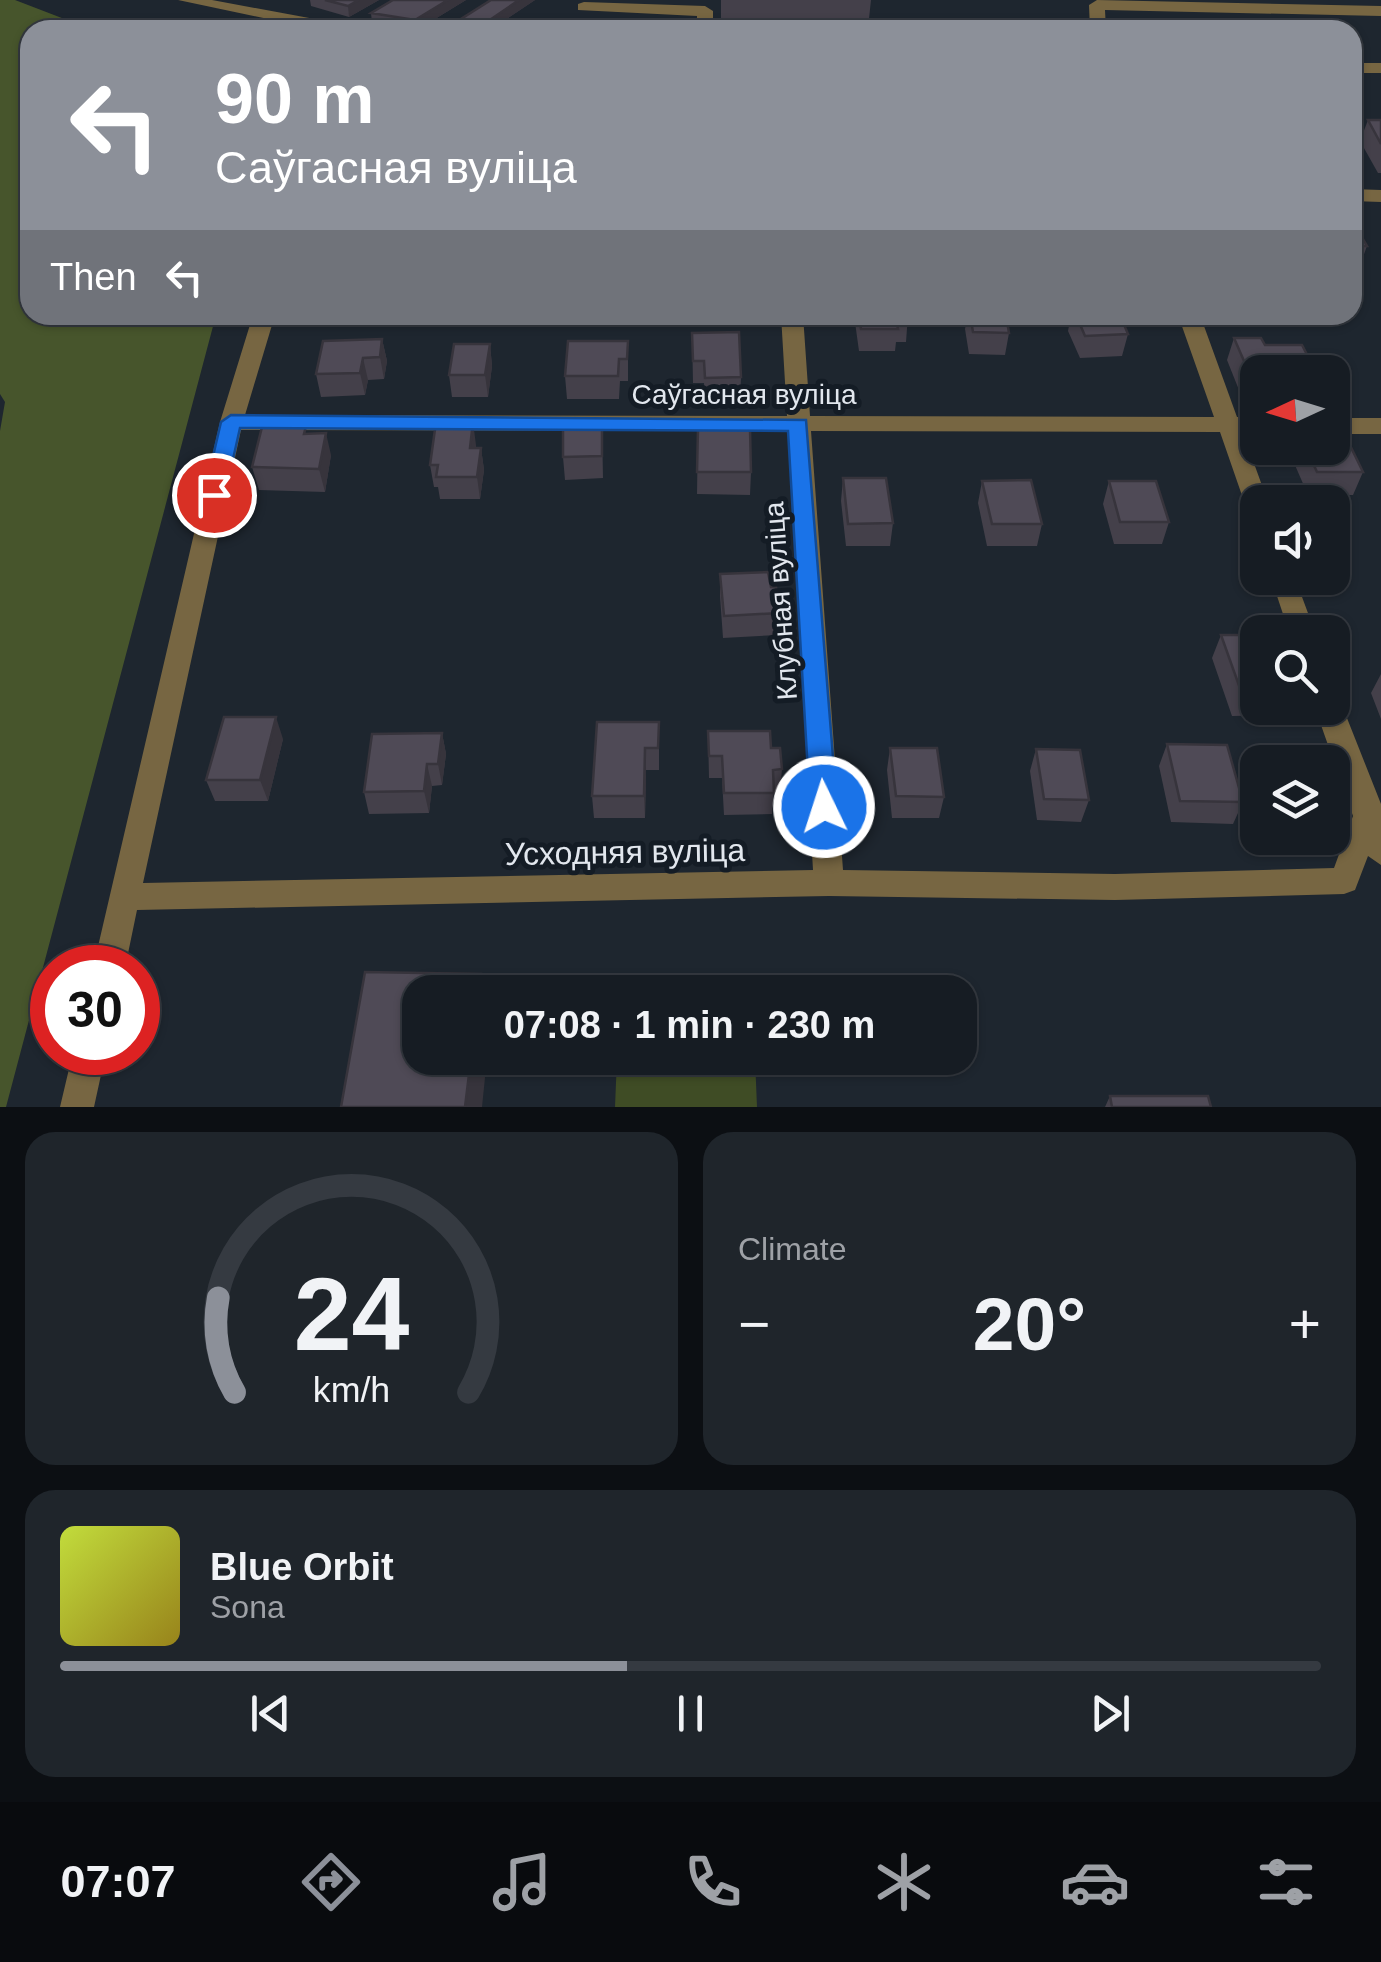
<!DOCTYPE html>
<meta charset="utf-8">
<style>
:root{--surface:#161c23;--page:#1f252b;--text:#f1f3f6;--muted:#9ea1a6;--line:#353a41;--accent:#8c9099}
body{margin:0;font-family:Arial,sans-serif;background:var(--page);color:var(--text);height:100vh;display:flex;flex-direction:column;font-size:38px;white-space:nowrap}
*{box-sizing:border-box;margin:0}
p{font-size:32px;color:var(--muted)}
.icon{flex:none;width:55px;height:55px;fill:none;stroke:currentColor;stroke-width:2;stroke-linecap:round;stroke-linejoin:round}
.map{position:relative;height:1107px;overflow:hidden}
.sheet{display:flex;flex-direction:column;gap:25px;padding:25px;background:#0c0f13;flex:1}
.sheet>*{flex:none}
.hud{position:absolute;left:20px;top:20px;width:1342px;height:305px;border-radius:30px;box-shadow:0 2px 8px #0004,0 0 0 2px var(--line);background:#8c9099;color:#fff;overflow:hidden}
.needle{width:65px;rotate:266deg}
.buttons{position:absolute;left:1240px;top:355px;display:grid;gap:20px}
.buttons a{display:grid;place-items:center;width:110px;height:110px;border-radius:20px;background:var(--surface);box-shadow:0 2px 8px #0004,0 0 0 2px var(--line);font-size:50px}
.speed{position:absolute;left:30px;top:945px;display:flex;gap:20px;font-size:50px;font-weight:700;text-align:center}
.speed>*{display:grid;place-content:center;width:130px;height:130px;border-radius:50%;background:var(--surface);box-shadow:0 2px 8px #0004,0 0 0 2px var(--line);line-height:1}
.speed .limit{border:15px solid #d22;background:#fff;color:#111}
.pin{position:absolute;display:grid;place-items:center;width:85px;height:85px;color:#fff;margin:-42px;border:5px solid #fff;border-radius:50%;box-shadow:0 2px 10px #0007}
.me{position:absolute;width:110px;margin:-55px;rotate:356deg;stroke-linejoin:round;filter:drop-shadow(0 0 8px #0008)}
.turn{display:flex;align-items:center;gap:35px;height:210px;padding:0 30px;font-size:45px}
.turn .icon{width:130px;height:130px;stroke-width:2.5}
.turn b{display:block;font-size:70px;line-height:85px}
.then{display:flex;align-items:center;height:95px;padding:0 30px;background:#0003;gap:20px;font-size:38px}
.big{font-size:75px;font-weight:800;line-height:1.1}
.sheet .tile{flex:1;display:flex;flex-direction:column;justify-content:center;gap:15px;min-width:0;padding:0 35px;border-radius:30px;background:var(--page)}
.sheet .dial{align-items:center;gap:0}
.dial svg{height:260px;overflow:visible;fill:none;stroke:var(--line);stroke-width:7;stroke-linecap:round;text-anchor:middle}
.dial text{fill:var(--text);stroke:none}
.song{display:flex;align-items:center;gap:30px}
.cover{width:120px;height:120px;border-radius:15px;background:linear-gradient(135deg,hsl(70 70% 55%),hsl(50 70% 35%))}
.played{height:10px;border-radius:5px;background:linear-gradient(90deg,var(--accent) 45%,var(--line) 45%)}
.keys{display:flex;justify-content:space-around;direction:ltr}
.heat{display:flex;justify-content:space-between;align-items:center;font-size:55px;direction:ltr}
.sheet .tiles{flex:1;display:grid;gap:25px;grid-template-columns:1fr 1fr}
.tile:last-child{grid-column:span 2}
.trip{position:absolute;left:402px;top:975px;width:575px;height:100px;border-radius:30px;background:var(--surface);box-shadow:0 2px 8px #0004,0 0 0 2px var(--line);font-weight:800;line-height:100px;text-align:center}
.tabs{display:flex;height:160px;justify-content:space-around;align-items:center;background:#090b0e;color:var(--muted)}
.tabs .icon{width:70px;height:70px}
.tabs .selected{color:var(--accent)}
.tabs b{font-size:45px;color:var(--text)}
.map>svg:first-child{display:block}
.green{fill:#3f4c25}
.forest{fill:#47552c}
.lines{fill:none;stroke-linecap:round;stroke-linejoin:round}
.minor{fill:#776642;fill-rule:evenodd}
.wall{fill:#44404a}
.shaded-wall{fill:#37343c}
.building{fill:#4f4a56;stroke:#37343c;stroke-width:2.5}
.route{fill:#1a73e8;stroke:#114b97;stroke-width:2.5}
.labels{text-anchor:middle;stroke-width:10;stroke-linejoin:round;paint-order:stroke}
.street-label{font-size:28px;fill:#e2e7ee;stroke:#141c25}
.near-street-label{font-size:32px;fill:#e2e7ee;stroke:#141c25}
</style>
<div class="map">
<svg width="1381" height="1107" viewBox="0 0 1381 1107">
<rect width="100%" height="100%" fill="#1e262f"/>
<path class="green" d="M620,975H753V992H619Z
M617,1058H755L757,1107H615Z"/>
<path class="forest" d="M0,0H15L93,30H30V315H216L6,1107H0V431L5,402L0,394Z"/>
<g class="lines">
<path class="minor" d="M178,0H212L347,25L355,30H320Z
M1097,0L1381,6V16L1105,10L1106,30H1090L1089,5Z
M584,2L705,6L713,11V30H697V16L578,10V4Z
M1352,63H1381V73H1352Z
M1352,189L1381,190V202L1352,201Z
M253,315H275L245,415L787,416L781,315H803L810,416L1214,417L1178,315H1200L1237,417H1258V433H1243L1268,502H1258V515L1246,507L1220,432L811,431L843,870L1115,874L1334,868L1353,816L1315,708H1332V698L1343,708L1381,804V865L1368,856L1355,890L1344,894L1115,900L829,896L137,910L125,968H93L220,422ZM241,430L788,431L813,870L143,883Z
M1332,418H1381V434H1332Z
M1271,578H1295L1315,632H1289Z
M73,1052H106L94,1107H60Z"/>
</g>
<path class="wall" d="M310,0H379L349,17L311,6Z
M393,0H466L417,30L372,23L371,13Z
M491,0H535L490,30L463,29L461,19Z
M721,0H871L868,28L830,26L829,30L721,29Z
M1368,120H1381V173H1378L1360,141Z
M1352,220L1367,246L1359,268H1352Z
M854,315H908L906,342H896L895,351H859Z
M968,315H1006L1009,333L1005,355L969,354L965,329Z
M1071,315H1120L1128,334L1122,356L1080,358L1068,331Z
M692,333L741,377L740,400H705L704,383H693Z
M1234,338H1261L1258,372V406H1255L1247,390H1239L1227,360Z
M382,339L387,361L384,379L368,380L365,395L321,397L316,374Z
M628,341V381H620L619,399H567L565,376Z
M490,344L492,366L488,397H452L449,375Z
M602,426L603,478L565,480L563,457Z
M698,428L751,472L750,495L697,494Z
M476,445V448H481L484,470L480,499H440L438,487H434L430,465Z
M1294,448H1332L1363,472L1353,495H1308L1291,456Z
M331,455L325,492L259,490L252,467Z
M843,478L893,523L890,546H846L841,501Z
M982,481L1042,524L1037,546H987L978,503Z
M1109,481L1169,522L1162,544H1114L1103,504Z
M720,574L771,587L779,613L778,635L723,638L720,596Z
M1221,635H1258V708H1292L1288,715L1232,716L1212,658Z
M1381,674V719L1371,693Z
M659,722V770H646L645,818H594L592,796Z
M708,731L782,769L780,791H774L772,814L724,815L722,778H709Z
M442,733L446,754L442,785L432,786L429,813L369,814L364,792Z
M283,739L268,801H215L206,780Z
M1167,744L1243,802L1233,824L1171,822L1159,766Z
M890,748L944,797L939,818H892L887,770Z
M1036,749L1089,800L1081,822L1037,820L1030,771Z
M1110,1096L1211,1107H1105Z"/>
<path class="shaded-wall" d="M359,0H379L349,17L348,6Z
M448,0H466L417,30L415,20Z
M519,0H535L490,30H481V26Z
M382,339L387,361L384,379L380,357Z
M490,344L492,366L488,397L485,375Z
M363,358L368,380L365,395L360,373Z
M473,422L476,445L473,470L470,448Z
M326,433L331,455L325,492L319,469Z
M481,448L484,470L480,499L477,477Z
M276,717L283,739L268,801L260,780Z
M442,733L446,754L442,785L438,764Z
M645,748L646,770L645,818L644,796Z
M427,764L432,786L429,813L424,791Z
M481,974L485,992H479Z
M471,1058H487L482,1107H465Z"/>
<path class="building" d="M325,0H359L348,6Z
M393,0H448L415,20L371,13Z
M491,0H519L481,26L461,19Z
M1368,120H1381V144Z
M1352,220L1367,246H1352Z
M859,315H908L909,320H896L898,329H861Z
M970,315H1006L1009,333L973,332Z
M1076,315H1120L1128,334L1085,336Z
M739,332L741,377L705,378L704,361H693L692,333Z
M1234,338H1261L1265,345H1302L1316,372L1258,373L1255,367L1247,368Z
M382,339L380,357L363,358L360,373L316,374L323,341Z
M568,341H628L627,359H619L618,376H565Z
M454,344H490L485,375H449Z
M307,422L304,434L326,433L319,469L252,467L263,423Z
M436,422H473L470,448H481L477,477H436L438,465H430Z
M602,426V456L563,457V427Z
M698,428H750L751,472H697Z
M1332,433H1344L1363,472H1317L1306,448H1332Z
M843,478H886L893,523L848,524Z
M1031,480L1042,524H992L982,481Z
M1109,481H1156L1169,522H1120Z
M768,572L771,587H776L779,613L724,616L720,574Z
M1221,635H1258V694H1242Z
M224,717H276L260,780H206Z
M597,722H659L658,748H645L644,796H592Z
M708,731H770L771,748H780L782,769L773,770L774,793H724L722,756H709Z
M442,733L438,764H427L424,791L364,792L372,734Z
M1167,744L1227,745L1243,802L1180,801Z
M890,748H937L944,797L896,796Z
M1036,749L1080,750L1089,800L1044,799Z
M365,972L481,974L479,992H420V1058H471L465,1107H341Z
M1110,1096H1208L1211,1107H1112Z"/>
<path class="route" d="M231,415L806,420L837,807L833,815H814L810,807L788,431L240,428L225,495L214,502L204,495L221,422Z"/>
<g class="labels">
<g class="street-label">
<text x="744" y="404">Саўгасная вуліца</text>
<text transform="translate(780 601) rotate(-94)" y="10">Клубная вуліца</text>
</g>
<g class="near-street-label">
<text transform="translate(625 852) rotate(-1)" y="11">Усходняя вуліца</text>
</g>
</g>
</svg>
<div class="buttons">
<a><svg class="needle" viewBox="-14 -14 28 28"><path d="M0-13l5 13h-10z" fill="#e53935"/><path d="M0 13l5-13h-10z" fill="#9ea1a6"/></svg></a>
<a><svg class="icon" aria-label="sound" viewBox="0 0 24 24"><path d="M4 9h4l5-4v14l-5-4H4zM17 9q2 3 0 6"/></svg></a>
<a><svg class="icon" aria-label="search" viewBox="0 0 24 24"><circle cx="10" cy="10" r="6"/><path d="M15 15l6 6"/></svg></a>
<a><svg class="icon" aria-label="layers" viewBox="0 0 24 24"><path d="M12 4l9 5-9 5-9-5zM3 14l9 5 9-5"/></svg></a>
</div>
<div class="speed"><div class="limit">30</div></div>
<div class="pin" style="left:214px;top:495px;background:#d93025"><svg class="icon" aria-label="arrive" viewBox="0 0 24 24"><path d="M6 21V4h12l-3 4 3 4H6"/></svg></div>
<svg class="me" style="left:824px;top:807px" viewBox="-20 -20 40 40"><circle r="17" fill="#1a73e8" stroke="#fff" stroke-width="3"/><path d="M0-11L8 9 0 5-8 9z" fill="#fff"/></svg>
<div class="trip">07:08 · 1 min · 230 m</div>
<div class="hud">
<div class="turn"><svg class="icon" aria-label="left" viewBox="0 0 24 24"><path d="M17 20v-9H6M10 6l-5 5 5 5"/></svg><div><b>90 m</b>Саўгасная вуліца</div></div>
<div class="then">Then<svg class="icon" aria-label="left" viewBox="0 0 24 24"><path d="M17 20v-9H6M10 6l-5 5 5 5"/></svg></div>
</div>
</div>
<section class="sheet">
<div class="tiles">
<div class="tile dial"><svg viewBox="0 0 100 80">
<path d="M14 69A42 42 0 1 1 86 69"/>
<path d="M14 69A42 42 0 0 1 9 40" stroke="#8c9099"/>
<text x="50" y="56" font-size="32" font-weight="700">24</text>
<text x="50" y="72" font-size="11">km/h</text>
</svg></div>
<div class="tile"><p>Climate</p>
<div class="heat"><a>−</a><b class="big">20°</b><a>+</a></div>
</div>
<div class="tile">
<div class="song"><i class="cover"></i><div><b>Blue Orbit</b><p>Sona</p></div></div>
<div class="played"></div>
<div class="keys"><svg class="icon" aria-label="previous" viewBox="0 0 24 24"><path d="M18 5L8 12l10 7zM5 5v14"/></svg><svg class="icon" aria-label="pause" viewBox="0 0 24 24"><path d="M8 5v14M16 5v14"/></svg><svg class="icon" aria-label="next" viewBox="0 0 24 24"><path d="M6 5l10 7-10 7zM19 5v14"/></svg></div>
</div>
</div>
</section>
<nav class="tabs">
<b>07:07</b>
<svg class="icon selected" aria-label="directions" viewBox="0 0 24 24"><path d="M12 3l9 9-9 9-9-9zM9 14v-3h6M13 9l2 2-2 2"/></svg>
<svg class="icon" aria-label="music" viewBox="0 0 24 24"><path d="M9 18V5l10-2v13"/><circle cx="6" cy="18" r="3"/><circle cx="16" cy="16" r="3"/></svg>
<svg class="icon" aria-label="phone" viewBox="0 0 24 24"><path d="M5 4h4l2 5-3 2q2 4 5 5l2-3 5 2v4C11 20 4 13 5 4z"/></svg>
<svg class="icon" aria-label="climate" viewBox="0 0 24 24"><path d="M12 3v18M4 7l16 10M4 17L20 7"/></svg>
<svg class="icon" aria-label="car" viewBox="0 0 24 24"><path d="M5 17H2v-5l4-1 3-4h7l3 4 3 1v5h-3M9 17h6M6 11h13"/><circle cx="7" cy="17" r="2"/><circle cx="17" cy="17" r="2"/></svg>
<svg class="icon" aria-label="filters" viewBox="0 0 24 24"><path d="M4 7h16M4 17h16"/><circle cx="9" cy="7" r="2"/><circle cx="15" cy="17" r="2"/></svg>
</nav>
